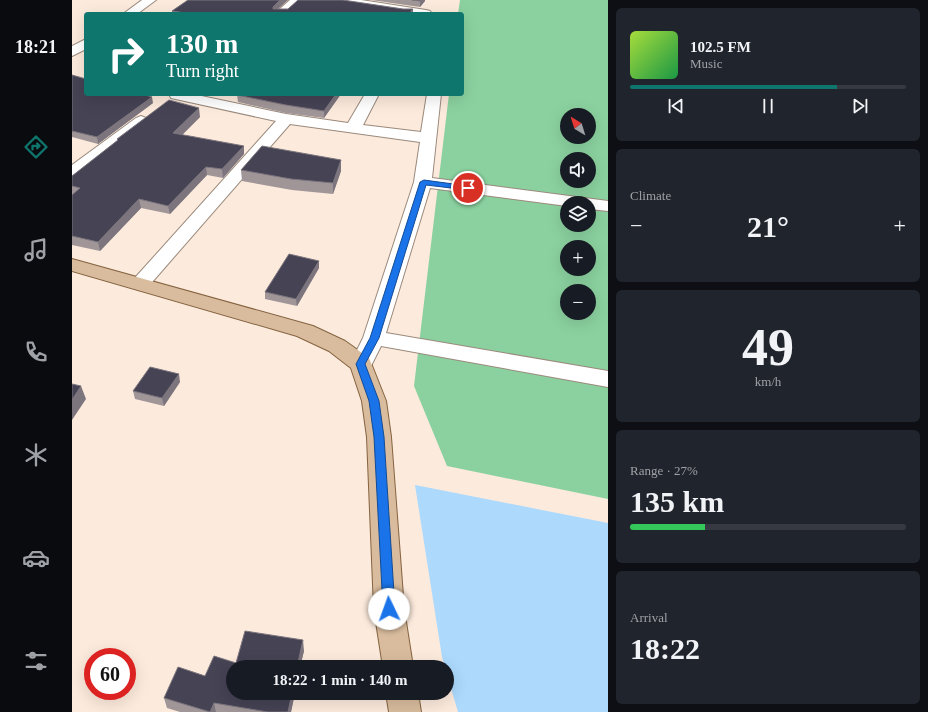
<!DOCTYPE html>
<meta charset="utf-8">
<style>
:root{--surface:#171b24;--page:#20242c;--text:#f1f3f6;--muted:#9ea1a6;--line:#363941;--accent:#0f766e}
body{margin:0;font-family:Georgia,serif;background:var(--page);color:var(--text);height:100vh;display:flex;flex-direction:column;font-size:15px;white-space:nowrap}
*{box-sizing:border-box;margin:0}
p{font-size:13px;color:var(--muted)}
.icon{flex:none;width:22px;height:22px;fill:none;stroke:currentColor;stroke-width:2;stroke-linecap:round;stroke-linejoin:round}
.map{position:relative;flex:1;overflow:hidden}
.side{display:flex;flex-direction:column;gap:8px;padding:8px;background:#0d0f14;width:320px}
.side>*{flex:none}
.top-card{position:absolute;left:12px;top:12px;width:380px;height:84px;border-radius:4px;box-shadow:0 4px 16px #0002;background:#0f766e;color:#fff;overflow:hidden}
.needle{width:26px;rotate:322deg}
.fabs{position:absolute;left:488px;top:108px;display:grid;gap:8px}
.fabs a{display:grid;place-items:center;width:36px;height:36px;border-radius:50%;background:var(--surface);box-shadow:0 4px 16px #0002;font-size:20px}
.speed{position:absolute;left:12px;top:648px;display:flex;gap:8px;font-size:20px;font-weight:700;text-align:center}
.speed>*{display:grid;place-content:center;width:52px;height:52px;border-radius:50%;background:var(--surface);box-shadow:0 4px 16px #0002;line-height:1}
.speed .limit{border:6px solid #d22;background:#fff;color:#111}
.pin{position:absolute;display:grid;place-items:center;width:34px;height:34px;color:#fff;margin:-17px;border:2px solid #fff;border-radius:50%;box-shadow:0 1px 4px #0007}
.me{position:absolute;width:44px;margin:-22px;rotate:357deg;stroke-linejoin:round;filter:drop-shadow(0 0 3px #0008)}
.turn{display:flex;align-items:center;gap:14px;height:84px;padding:0 16px;font-size:18px}
.turn .icon{width:52px;height:52px;stroke-width:2.5}
.turn b{display:block;font-size:28px;line-height:34px}
.big{font-size:30px;font-weight:700;line-height:1.1}
.side .card{flex:1;display:flex;flex-direction:column;justify-content:center;gap:6px;min-width:0;padding:0 14px;border-radius:6px;background:var(--page)}
.side .dial{align-items:center;gap:0}
.dial b{font-size:52px;line-height:1}
.song{display:flex;align-items:center;gap:12px}
.cover{width:48px;height:48px;border-radius:6px;background:linear-gradient(135deg,hsl(80 70% 55%),hsl(140 70% 35%))}
.played{height:4px;border-radius:2px;background:linear-gradient(90deg,var(--accent) 75%,var(--line) 75%)}
.keys{display:flex;justify-content:space-around;direction:ltr}
.heat{display:flex;justify-content:space-between;align-items:center;font-size:22px;direction:ltr}
.charge{height:6px;border-radius:3px;background:linear-gradient(90deg,#34c759 27%,var(--line) 0)}
.trip{position:absolute;left:154px;top:660px;width:228px;height:40px;border-radius:20px;background:var(--surface);box-shadow:0 4px 16px #0002;font-weight:700;line-height:40px;text-align:center}
main{display:flex;flex:1;min-height:0}
.tabs{display:flex;flex-direction:column;width:72px;justify-content:space-around;align-items:center;background:#090b0e;color:var(--muted)}
.tabs .icon{width:28px;height:28px}
.tabs .current{color:var(--accent)}
.tabs b{font-size:18px;color:var(--text)}
.map>svg:first-child{display:block}
.green{fill:#8bd19f;fill-rule:evenodd}
.water{fill:#acd9fc}
.lines{fill:none;stroke-linecap:round;stroke-linejoin:round}
.minor-casing{stroke:#9a8a7d;stroke-width:2}
.major-casing{stroke:#846340;stroke-width:2}
.minor{fill:#fff;fill-rule:evenodd}
.major{fill:#d9bc9d;fill-rule:evenodd}
.wall{fill:#a09698}
.shaded-wall{fill:#7c757d}
.building{fill:#454354;stroke:#7c757d}
.route{fill:#1a73e8;stroke:#114b97}
</style>
<main>
<nav class="tabs">
<b>18:21</b>
<svg class="icon current" aria-label="directions" viewBox="0 0 24 24"><path d="M12 3l9 9-9 9-9-9zM9 14v-3h6M13 9l2 2-2 2"/></svg>
<svg class="icon" aria-label="music" viewBox="0 0 24 24"><path d="M9 18V5l10-2v13"/><circle cx="6" cy="18" r="3"/><circle cx="16" cy="16" r="3"/></svg>
<svg class="icon" aria-label="phone" viewBox="0 0 24 24"><path d="M5 4h4l2 5-3 2q2 4 5 5l2-3 5 2v4C11 20 4 13 5 4z"/></svg>
<svg class="icon" aria-label="climate" viewBox="0 0 24 24"><path d="M12 3v18M4 7l16 10M4 17L20 7"/></svg>
<svg class="icon" aria-label="car" viewBox="0 0 24 24"><path d="M5 17H2v-5l4-1 3-4h7l3 4 3 1v5h-3M9 17h6M6 11h13"/><circle cx="7" cy="17" r="2"/><circle cx="17" cy="17" r="2"/></svg>
<svg class="icon" aria-label="filters" viewBox="0 0 24 24"><path d="M4 7h16M4 17h16"/><circle cx="9" cy="7" r="2"/><circle cx="15" cy="17" r="2"/></svg>
</nav>
<div class="map">
<svg width="536" height="712" viewBox="0 0 536 712">
<rect width="100%" height="100%" fill="#fceadc"/>
<path class="green" d="M388,0H536V499L375,466L342,386L377,94H390V14H386ZM495,115H517V137H495ZM495,159H517V181H495ZM495,203H517V225H495ZM495,247H517V269H495ZM495,291H517V313H495Z"/>
<path class="water" d="M343,485L536,523V712H386L375,675V667H373L370,657Z"/>
<g class="lines">
<defs>
<path id="minor" d="M70,0H84L65,14H51Z
M218,0H231L215,14H202Z
M260,0H289L354,10L358,11L360,14H331L266,4L262,3Z
M14,39V49L0,56V46Z
M97,94H120L214,114L276,123L293,94H307L291,125L349,132L355,94H369L360,178L536,201V211L517,209V203H495V206L358,188L314,333L536,371V387L309,346L297,370L289,372L281,370L278,364L291,338L342,182L348,142L218,124L75,288L68,290L61,288L58,284L61,280L204,121L99,98Z
M69,116L74,118L77,121L74,124L6,177L0,178V165L64,118Z"/>
<path id="major" d="M0,259L241,326L273,341L297,358L314,401L319,437L332,609L341,667H311L302,609L295,437L290,401L279,368L257,351L225,336L0,271Z
M314,693H346L349,712H317Z"/>
</defs>
<use href="#minor" class="minor-casing"/>
<use href="#major" class="major-casing"/>
<use href="#minor" class="minor"/>
<use href="#major" class="major"/>
</g>
<path class="wall" d="M116,0H216L206,9L341,14H100V11Z
M299,0H349L353,1L348,7Z
M0,75L81,103L26,144L0,137Z
M269,94L252,118L214,113L166,102L165,95Z
M128,117L110,135L172,154L151,178L135,175L98,214L69,208L28,251L0,245V195L1,194H0V176L45,141V139Z
M269,160V171L261,194L220,190L170,181L169,170Z
M247,268L225,306L193,299V292Z
M108,382L92,406L63,399L61,391Z
M232,651L228,667H161L223,693L219,712H108L95,708L92,698L133,676L164,663Z"/>
<path class="shaded-wall" d="M208,0H216L201,13V7Z
M349,0H353V1L348,7V1Z
M341,9V14H337Z
M264,94H269L252,118V111Z
M80,97L81,103L26,144L25,137Z
M127,108L128,117L103,142L101,133Z
M172,146V154L151,178L150,169Z
M269,160V171L261,194V183Z
M134,167L135,175L98,214L96,206Z
M67,199L69,208L28,251L26,242Z
M247,261V268L225,306L224,299Z
M107,374L108,382L92,406L90,398Z
M9,386L14,399L0,420V400Z
M231,640L232,651L228,667H225Z
M220,693H223L219,712H216Z
M142,703L144,712H138Z"/>
<path class="building" d="M116,0H208L201,7V9H216L226,0H271L331,9H341L337,14H121L100,11Z
M340,0H349L348,1Z
M0,75L14,79V94H70L80,97L25,137L0,131Z
M167,94H264L252,111L214,105L165,95Z
M97,100L127,108L101,133L172,146L150,169L134,167L96,206L67,199L26,242L0,236V195L8,188L0,186V176L46,140L45,139Z
M190,146L269,160L261,183L219,179L169,170Z
M217,254L247,261L224,299L193,292Z
M78,367L107,374L90,398L61,391Z
M0,384L9,386L0,400Z
M173,631L231,640L225,667H161V693H220L216,712H196L142,703L138,712L92,698L106,667L133,676L142,656L164,663Z"/>
<path class="route" d="M352,180L396,186L399,188L396,190L354,185L307,338L293,364L307,401L312,437L323,609L321,613L317,615L313,613L311,609L302,437L297,401L284,364L298,338L348,182Z"/>
</svg>
<div class="fabs">
<a><svg class="needle" viewBox="-14 -14 28 28"><path d="M0-13l5 13h-10z" fill="#e53935"/><path d="M0 13l5-13h-10z" fill="#9ea1a6"/></svg></a>
<a><svg class="icon" aria-label="sound" viewBox="0 0 24 24"><path d="M4 9h4l5-4v14l-5-4H4zM17 9q2 3 0 6"/></svg></a>
<a><svg class="icon" aria-label="layers" viewBox="0 0 24 24"><path d="M12 4l9 5-9 5-9-5zM3 14l9 5 9-5"/></svg></a>
<a>+</a>
<a>−</a>
</div>
<div class="speed"><div class="limit">60</div></div>
<div class="pin" style="left:396px;top:188px;background:#d93025"><svg class="icon" aria-label="arrive" viewBox="0 0 24 24"><path d="M6 21V4h12l-3 4 3 4H6"/></svg></div>
<svg class="me" style="left:317px;top:609px" viewBox="-20 -20 40 40"><circle r="19" fill="#fff"/><path d="M0-13L10 11 0 6-10 11z" fill="#1a73e8"/></svg>
<div class="trip">18:22 · 1 min · 140 m</div>
<div class="top-card">
<div class="turn"><svg class="icon" aria-label="right" viewBox="0 0 24 24"><path d="M7 20v-9h11M14 6l5 5-5 5"/></svg><div><b>130 m</b>Turn right</div></div>
</div>
</div>
<section class="side">
<div class="card">
<div class="song"><i class="cover"></i><div><b>102.5 FM</b><p>Music</p></div></div>
<div class="played"></div>
<div class="keys"><svg class="icon" aria-label="previous" viewBox="0 0 24 24"><path d="M18 5L8 12l10 7zM5 5v14"/></svg><svg class="icon" aria-label="pause" viewBox="0 0 24 24"><path d="M8 5v14M16 5v14"/></svg><svg class="icon" aria-label="next" viewBox="0 0 24 24"><path d="M6 5l10 7-10 7zM19 5v14"/></svg></div>
</div>
<div class="card"><p>Climate</p>
<div class="heat"><a>−</a><b class="big">21°</b><a>+</a></div>
</div>
<div class="card dial"><b>49</b><p>km/h</p></div>
<div class="card"><p>Range · 27%</p><b class="big">135 km</b><div class="charge"></div></div>
<div class="card"><p>Arrival</p><b class="big">18:22</b></div>
</section>
</main>
